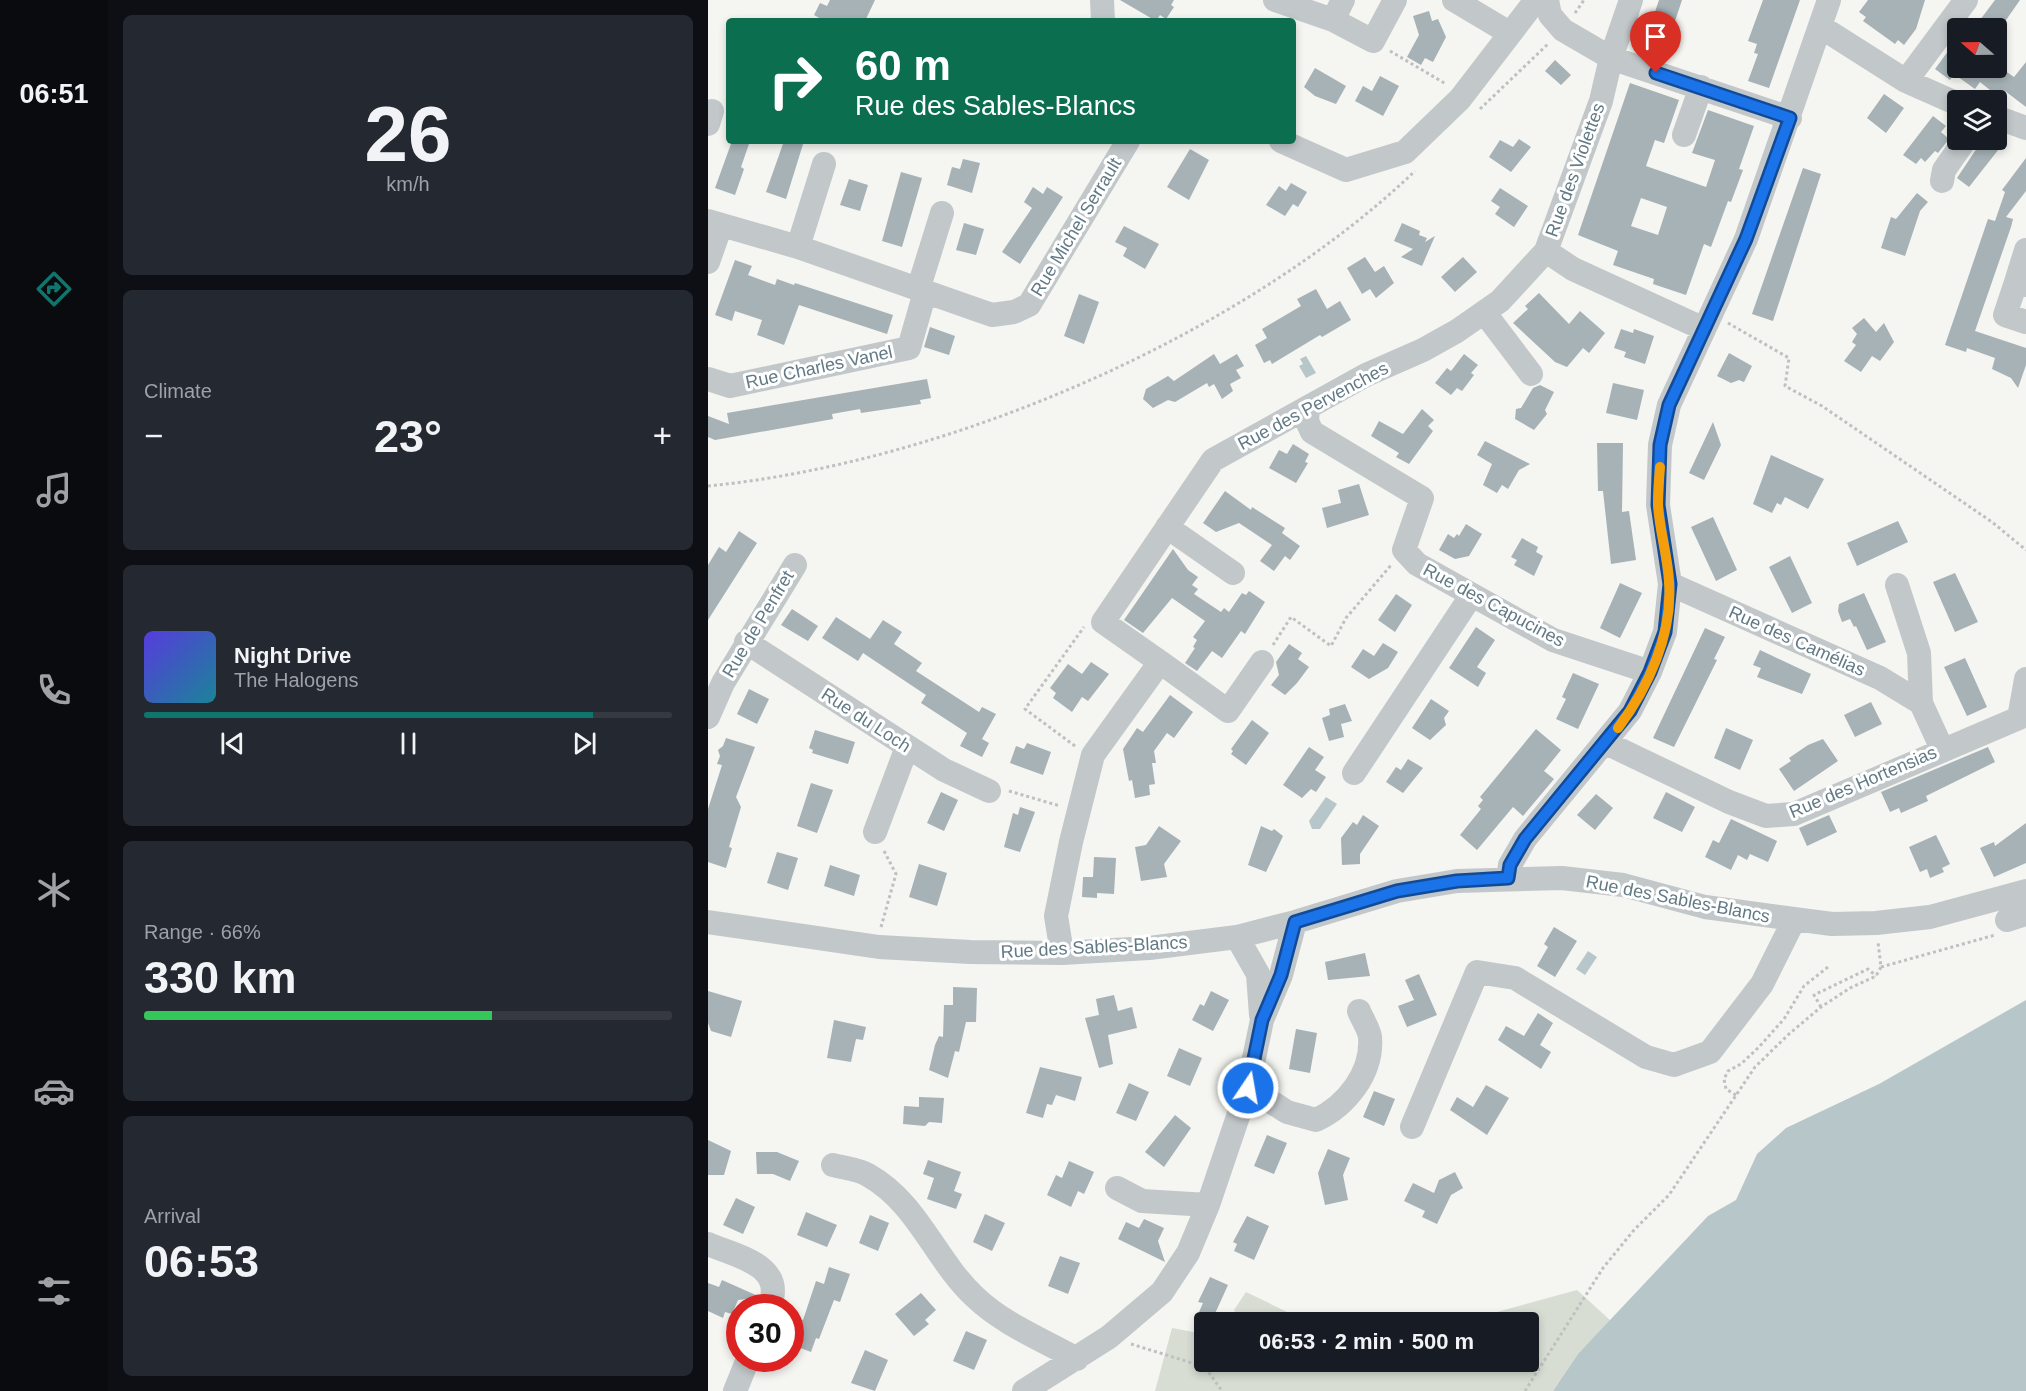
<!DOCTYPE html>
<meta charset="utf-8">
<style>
:root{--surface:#171b24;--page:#242831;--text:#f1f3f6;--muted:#9ea1a6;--line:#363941;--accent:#0f766e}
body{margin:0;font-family:Helvetica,sans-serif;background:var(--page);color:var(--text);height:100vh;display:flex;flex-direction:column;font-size:22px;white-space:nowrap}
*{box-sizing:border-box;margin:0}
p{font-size:20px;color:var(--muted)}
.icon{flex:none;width:33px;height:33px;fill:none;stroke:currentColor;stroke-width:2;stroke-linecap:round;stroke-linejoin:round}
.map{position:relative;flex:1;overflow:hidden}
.panel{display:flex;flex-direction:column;gap:15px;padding:15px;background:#0d0f14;width:600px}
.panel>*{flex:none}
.guide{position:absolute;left:18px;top:18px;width:570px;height:126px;border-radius:6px;box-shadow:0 3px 9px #0003;background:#0b6e4f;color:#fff;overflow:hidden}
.needle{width:39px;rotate:290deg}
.tools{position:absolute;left:1239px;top:18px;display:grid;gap:12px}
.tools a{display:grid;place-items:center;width:60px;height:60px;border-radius:6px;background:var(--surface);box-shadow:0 3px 9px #0003;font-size:30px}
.speed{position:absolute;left:18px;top:1294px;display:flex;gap:12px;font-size:30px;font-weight:700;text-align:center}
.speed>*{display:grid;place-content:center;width:78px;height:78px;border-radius:50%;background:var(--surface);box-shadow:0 3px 9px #0003;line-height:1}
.speed .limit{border:9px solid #d22;background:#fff;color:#111}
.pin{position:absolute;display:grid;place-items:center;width:51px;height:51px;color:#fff;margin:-62px -26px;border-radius:50% 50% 50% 0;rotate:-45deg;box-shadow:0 0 6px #0007}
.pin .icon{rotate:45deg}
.me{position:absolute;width:66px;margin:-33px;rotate:12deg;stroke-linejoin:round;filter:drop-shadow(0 0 4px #0008)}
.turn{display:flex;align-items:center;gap:21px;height:126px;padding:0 30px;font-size:27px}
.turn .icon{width:78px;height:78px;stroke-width:2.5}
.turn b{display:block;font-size:42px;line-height:51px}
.big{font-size:45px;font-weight:800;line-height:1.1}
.panel .tile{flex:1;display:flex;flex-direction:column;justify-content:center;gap:9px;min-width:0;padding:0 21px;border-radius:9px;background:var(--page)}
.panel .dial{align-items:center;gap:0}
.dial b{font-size:78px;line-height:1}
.song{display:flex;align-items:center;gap:18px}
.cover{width:72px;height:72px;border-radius:9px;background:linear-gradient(135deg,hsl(250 70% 55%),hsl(190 70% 35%))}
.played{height:6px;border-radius:3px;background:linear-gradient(90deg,var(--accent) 85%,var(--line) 85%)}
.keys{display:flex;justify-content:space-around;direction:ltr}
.heat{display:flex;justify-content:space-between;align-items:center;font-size:33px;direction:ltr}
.charge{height:9px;border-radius:4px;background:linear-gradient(90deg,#34c759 66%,var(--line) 0)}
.trip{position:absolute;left:486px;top:1312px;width:345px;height:60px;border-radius:6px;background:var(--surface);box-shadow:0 3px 9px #0003;font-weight:800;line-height:60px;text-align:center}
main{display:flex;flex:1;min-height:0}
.tabs{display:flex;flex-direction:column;width:108px;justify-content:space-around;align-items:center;background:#090b0e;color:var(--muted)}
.tabs .icon{width:42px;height:42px}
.tabs .on{color:var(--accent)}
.tabs b{font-size:27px;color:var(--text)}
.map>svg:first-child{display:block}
.green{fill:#d7ddd2}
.water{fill:#b7c7c9}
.building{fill:#a6b2b6;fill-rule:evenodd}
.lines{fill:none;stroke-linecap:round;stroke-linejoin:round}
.path{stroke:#bec0c2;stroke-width:3;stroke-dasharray:3 3;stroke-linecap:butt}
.minor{stroke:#c2c7ca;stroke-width:24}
.route-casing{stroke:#114b97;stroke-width:15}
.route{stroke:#1a73e8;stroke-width:10}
.slow{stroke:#f59e0b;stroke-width:10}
.labels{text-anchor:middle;stroke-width:6;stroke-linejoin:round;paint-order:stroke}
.street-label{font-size:18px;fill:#627a85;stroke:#fff}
</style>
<main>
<nav class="tabs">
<b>06:51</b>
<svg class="icon on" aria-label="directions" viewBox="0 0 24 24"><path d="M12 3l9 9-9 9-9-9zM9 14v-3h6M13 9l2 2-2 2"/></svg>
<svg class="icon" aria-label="music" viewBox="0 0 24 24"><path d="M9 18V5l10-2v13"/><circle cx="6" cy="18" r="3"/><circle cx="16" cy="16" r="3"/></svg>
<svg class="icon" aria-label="phone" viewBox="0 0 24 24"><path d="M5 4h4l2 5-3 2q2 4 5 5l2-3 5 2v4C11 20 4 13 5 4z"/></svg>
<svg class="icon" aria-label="climate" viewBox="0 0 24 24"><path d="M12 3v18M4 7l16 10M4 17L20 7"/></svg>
<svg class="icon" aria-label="car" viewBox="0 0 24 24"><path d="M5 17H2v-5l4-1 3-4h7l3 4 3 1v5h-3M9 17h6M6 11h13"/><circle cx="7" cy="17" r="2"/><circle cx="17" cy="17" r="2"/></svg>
<svg class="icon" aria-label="filters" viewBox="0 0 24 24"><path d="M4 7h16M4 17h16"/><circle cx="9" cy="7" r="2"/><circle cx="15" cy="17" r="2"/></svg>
</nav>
<section class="panel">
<div class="tile dial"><b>26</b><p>km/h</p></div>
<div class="tile"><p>Climate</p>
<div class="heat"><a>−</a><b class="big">23°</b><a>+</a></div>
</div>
<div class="tile">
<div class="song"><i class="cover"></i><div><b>Night Drive</b><p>The Halogens</p></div></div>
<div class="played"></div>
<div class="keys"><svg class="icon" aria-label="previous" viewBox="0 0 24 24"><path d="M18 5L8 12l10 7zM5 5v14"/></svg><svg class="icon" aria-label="pause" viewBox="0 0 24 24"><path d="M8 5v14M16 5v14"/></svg><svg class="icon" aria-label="next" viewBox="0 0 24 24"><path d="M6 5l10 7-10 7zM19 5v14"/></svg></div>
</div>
<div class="tile"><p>Range · 66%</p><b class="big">330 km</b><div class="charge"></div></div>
<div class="tile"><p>Arrival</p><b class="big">06:53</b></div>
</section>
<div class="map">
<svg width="1318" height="1391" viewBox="0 0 1318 1391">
<rect width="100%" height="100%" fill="#f5f5f1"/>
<path class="green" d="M869,1290L903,1321L870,1354L845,1391H447L464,1328L496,1334V1362H820V1323H749Z
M538,1292L602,1323H534L526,1310Z"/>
<path class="water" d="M598,356L608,373L598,378L591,366L595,364L592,359Z
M618,797L629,804L612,829H604L601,821Z
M880,951L889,957L877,975L868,969Z
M1318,1000V1391H845L870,1354L1000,1216L1028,1200L1049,1154L1078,1128L1171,1084Z"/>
<path class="building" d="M122,0H167L157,21H112L113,19L106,15L112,3L119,6Z
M412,0H466L463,5L466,7L458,19L452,15L448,21Z
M951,0H974L957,51L936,44Z
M1055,0H1092L1061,88L1040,81L1050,54L1046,53L1049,44L1040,41Z
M1160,0H1217L1208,29L1196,45L1190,40L1187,44L1155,21L1158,17L1151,12Z
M1287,0H1312L1289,33L1288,28H1283L1272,20Z
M721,11L724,21L730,19L738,37L725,62L717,58L713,65L699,57L711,35L705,16Z
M1241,50L1250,56V68H1293L1306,77L1318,62V107L1297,91L1292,98L1272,82L1267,89L1246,74L1242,80L1227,69Z
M847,60L863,75L853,85L837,71Z
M607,68L638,86L628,104L607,96L596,87Z
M672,76L691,86L675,116L647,101L655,86L664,91Z
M922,83L971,100L956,143L947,140L938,166L998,187L1007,160L984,153L1000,110L1046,126L1031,169L1035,170L1023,202L1020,201L1003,247L996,244L978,295L945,284L946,279L905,265L910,251L870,235ZM933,198L959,207L950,235L923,226Z
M1176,94L1196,108L1178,133L1159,118Z
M1225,116L1238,126L1233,132L1241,139L1230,153L1227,151L1217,162L1213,158L1208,164L1195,155Z
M811,139L823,147L803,172L781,157L792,140L805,147Z
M1271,140H1298L1261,187L1249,178L1269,148Z
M24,141H42L33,167L36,169L27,195L7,188Z
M76,141H96L78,199L58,192Z
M482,149L501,160L481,200L459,187Z
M1318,158V191L1298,217L1305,219L1303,227L1267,331L1318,348V365L1310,388L1303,378L1284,369L1287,358L1259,348L1258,352L1237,345L1280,219L1287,221L1297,192L1294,190Z
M255,159L272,163L264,193L239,185L244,167L252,169Z
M1095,168L1113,174L1065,321L1044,314Z
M193,172L214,178L194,247L174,241Z
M141,179L160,185L152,211L132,205Z
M583,183L599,192L590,207L585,204L577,216L558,205L571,186L578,191Z
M325,187L335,194L339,187L355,197L312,264L294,252L324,208L316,202Z
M792,188L820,206L806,227L787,214L792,207L783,201Z
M1209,193L1220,202L1212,211L1197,256L1173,248L1183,217L1188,219Z
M256,223L276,229L268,255L248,250Z
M694,223L712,231L711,235L719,238L717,242L727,236L714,266L693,257L705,249L686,241Z
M416,226L451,244L437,269L415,256L419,248L407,242Z
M657,257L667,272L676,266L686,283L668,298L662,289L654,294L639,268Z
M755,257L769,272L747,292L733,277Z
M27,260L44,266L40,275L67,285L69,279L86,285L87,283L185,315L179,334L91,305L76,345L49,335L54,320L27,311L24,321L7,315Z
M608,289L619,309L632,301L643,320L614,337L612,335L564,364L562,360L556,363L547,345L559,338L554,329L593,306L589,299Z
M831,293L861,324L872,311L897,333L881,353L875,348L859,367L847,362L805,323L820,309L817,306Z
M371,294L391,302L376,344L356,336Z
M1156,318L1168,332L1176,323L1186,342L1172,361L1164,356L1153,372L1136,361L1148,345L1144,342L1149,334L1144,328Z
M222,327L247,336L241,355L216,347Z
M913,329L925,333L926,329L946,336L937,364L916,357L918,352L906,348Z
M1021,353L1044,366L1036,382L1031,380L1023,383L1009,376Z
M506,354L512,364L529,354L536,366L528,370L533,378L522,384L525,391L514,399L506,384L501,387L499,383L467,402L460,400L445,408L435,399L438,389L460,376L466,381Z
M756,354L770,365L763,373L766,375L754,391L749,388L743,395L727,383L739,368L743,371Z
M219,379L223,398L212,400L213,404L153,413L152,409L124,414L125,419L7,440L0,437V416L21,424L19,413Z
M905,383L936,390L929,420L898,413Z
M832,385L846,392L837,410L839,414L826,430L807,419L808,409L813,408L825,388Z
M714,409L726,420L720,426L725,431L701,464L688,457L691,453L663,436L671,421L695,434Z
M1005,422L1013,445L996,480L981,473Z
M777,441L822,464L811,470L800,489L794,485L789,493L775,485L784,464L769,455Z
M889,443H915L914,512L921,511L928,560L903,564L895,491H890Z
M585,444L601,454L597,462L600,463L588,483L561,468L571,450L579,454Z
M1063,455L1116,479L1100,509L1077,497L1073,505L1069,503L1064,513L1045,504Z
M651,484L661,515L619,528L614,508L633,503L630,490Z
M517,491L543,510L544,507L577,528L574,533L592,546L582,560L577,556L566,571L552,561L564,545L531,523L508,532L495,523Z
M1005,517L1029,570L1008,581L983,527Z
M1190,521L1200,542L1149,566L1139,543Z
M758,524L774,534L761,556L747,559L731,550L740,534L746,538L749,534L751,536Z
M31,531L49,543L0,620V565L11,547L18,552Z
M814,538L830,547L828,552L835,556L826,576L806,565L809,560L803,557Z
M465,549L480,570L490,577L484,585L490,589L486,594L513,612L516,608L521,612L534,593L538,595L541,591L557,602L537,634L533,631L514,658L504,651L489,671L477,663L487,648L485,647L489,640L485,637L497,621L464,598L435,633L416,620Z
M1082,556L1104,603L1084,613L1061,567Z
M1247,573L1270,622L1247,632L1225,582Z
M912,583L934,593L912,638L892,628Z
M1156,593L1178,642L1159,650L1148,626L1146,627L1142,619L1134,622L1130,611L1131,604Z
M688,594L704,605L687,632L670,620Z
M84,609L110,626L100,641L73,625Z
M128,617L162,639L175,620L194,632L186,644L214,663L208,671L271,712L274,707L288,714L274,739L281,743L274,757L252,746L259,733L213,703L218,695L155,653L150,661L114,638Z
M768,627L787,640L769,667L778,673L770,687L741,668Z
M997,628L1017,637L1006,659L1009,660L966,747L945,738Z
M675,643L690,652L680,668L661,679L643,667L655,649L666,656Z
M581,644L594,653L590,659L601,667L589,683L577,695L563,685L571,675L568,662Z
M1052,650L1103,674L1094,694L1049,677L1053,668L1045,665Z
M1257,658L1279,707L1259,716L1236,667Z
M383,662L401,674L380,701L374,697L364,712L345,698L348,693L342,688L360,664L374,674Z
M865,673L891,684L870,729L848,719L858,699L854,697Z
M41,689L61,699L49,724L29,714Z
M462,695L485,712L466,738L459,733L446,751L448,763H444L447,784L441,785L442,795L427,798L424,780L421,781L415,749L429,728L435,732Z
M723,699L741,711L736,718L738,725L722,740L704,728Z
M1163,702L1174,724L1147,737L1136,715Z
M637,704L644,721L633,724L636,737L621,741L614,718L622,715L621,709Z
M544,720L561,733L538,765L523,754L525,751L523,749Z
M1018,728L1045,740L1032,770L1006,758Z
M828,729L853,750L836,771L846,779L815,816L805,807L769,850L752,835L773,809L770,806L775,800L772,797Z
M107,730L147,742L140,764L104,753L105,750L101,748Z
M18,738L47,747L28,797L33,807L21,847L24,848L18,868L0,862V809L14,765L9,764L12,756L10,750L15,746Z
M1115,739L1130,761L1086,791L1071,769L1083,761L1081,758L1100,745Z
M319,743L343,752L335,775L302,763L308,746L316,749Z
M601,747L616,757L607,770L618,777L608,792L603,789L594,798L575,785Z
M1280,747L1287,762L1218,796L1220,801L1193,813L1191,808L1182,812L1173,792Z
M700,759L715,768L695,793L678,782L688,767L693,770Z
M103,783L125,790L109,833L89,826Z
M233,792L250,800L236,831L219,823Z
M958,792L987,807L974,832L945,818Z
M888,794L905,808L887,830L869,815Z
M312,807L327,812L312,852L296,847L305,813L310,815Z
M655,815L671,826L652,854V864L634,865L633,838L645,822L649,825Z
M1121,815L1129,832L1099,846L1091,828Z
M1023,819L1069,841L1060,862L1042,854L1039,860L1030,855L1023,870L997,857L1005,840L1011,843Z
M1318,823V863L1286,877L1272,848L1286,842L1287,846Z
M451,826L473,841L456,864L459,877L433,881L427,847L438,845Z
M553,826L564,831L566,829L575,836L558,872L540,865Z
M1228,835L1242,864L1234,868L1236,872L1222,878L1219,869L1212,872L1201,847Z
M69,852L90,858L80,890L59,883Z
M386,857L408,858L406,894L389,893V898L374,897L375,877H385Z
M211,864L239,873L229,906L201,897Z
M122,865L152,875L146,896L116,886Z
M846,927L869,941L847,977L829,966L840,947L836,944Z
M657,953L662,976L620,980L617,962Z
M711,974L729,1015L699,1027L690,1006L706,1000L697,980Z
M245,987L269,988L268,1022H258L251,1052L247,1051L240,1078L221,1070L227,1045L231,1036L235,1037L236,1005H245Z
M0,991L34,1001L23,1037L3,1031L0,1023Z
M503,991L521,1000L505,1031L484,1020L492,1004L496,1006Z
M406,995L410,1011L424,1007L429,1028L400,1035L405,1064L391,1068L377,1018L391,1015L388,999Z
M830,1013L845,1023L832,1045L843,1052L833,1069L790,1040L798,1026L816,1036Z
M126,1020L158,1027L155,1040L148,1039L143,1062L119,1058Z
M588,1029L609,1033L602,1073L581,1069Z
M471,1048L494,1058L482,1086L459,1076Z
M332,1067L374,1077L367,1101L348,1095L344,1105L339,1104L335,1118L318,1113Z
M421,1083L441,1092L428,1121L408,1113Z
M778,1085L801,1098L779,1135L742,1110L749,1097L765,1107Z
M666,1091L687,1099L676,1126L655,1117Z
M211,1097L236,1098L234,1123L221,1122L217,1126L195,1124L196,1106L211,1107Z
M467,1115L483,1128L456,1167L437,1152Z
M559,1135L579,1143L566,1174L546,1166Z
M0,1140L23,1151L16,1175H0Z
M620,1149L642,1158L635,1175L640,1200L617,1205L610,1173Z
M48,1152H69L91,1161L82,1181L65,1174H49Z
M220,1160L253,1172L246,1191L254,1194L248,1209L219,1199L226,1178L215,1174Z
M361,1161L386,1172L376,1194L370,1191L363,1207L339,1195L348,1175L354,1178Z
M747,1172L755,1188L743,1195L729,1224L714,1217L717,1211L696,1201L705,1183L726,1193L731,1180Z
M28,1198L47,1207L35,1234L15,1225Z
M98,1212L129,1225L119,1247L89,1235Z
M277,1214L297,1223L284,1251L265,1242Z
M162,1215L181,1223L170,1251L151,1243Z
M539,1216L561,1226L546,1260L526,1251L529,1244L525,1242Z
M436,1219L456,1228L450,1241L457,1262L410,1239L418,1222L431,1228Z
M352,1256L372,1263L360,1294L340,1286Z
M121,1267L142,1274L132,1302L126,1300L111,1339L108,1338L103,1352L82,1344V1315L95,1320L108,1281L116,1284Z
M502,1277L520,1285L505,1318L491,1312L495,1303L490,1302Z
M14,1280L50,1296L49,1298L30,1300L24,1314L17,1312L15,1318L0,1311V1283L11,1287Z
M213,1293L228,1310L217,1320L221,1324L206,1336L187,1314Z
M258,1331L279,1340L266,1370L245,1361Z
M157,1350L180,1360L167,1391L143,1383Z"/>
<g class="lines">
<path class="path" d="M867,13L876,0
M682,51L738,84
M772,109L841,43
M1020,323L1081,358L1077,386L1114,406L1284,522L1318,550
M0,486C238,463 533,337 707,171
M565,645L583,617L623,646L638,618L684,564
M367,746L317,709L376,627
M301,791L352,806
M173,927L188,874L175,849
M1173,967L1287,935
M1113,1007L1106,995L1160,969L1168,976
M1028,1095L1018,1089L1016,1079L1020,1071L1033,1064L1051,1047L1076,1019L1096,986L1120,967
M423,1344L497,1367L514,1391
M817,1391L895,1268L926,1230L961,1195L1047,1067L1081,1034L1113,1007L1142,988L1168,976L1173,967L1170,942"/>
<path class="minor" d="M394,0L395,21
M567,0L625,20L665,41L687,0
M746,0L793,28
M839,0L842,15L855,30L903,58L1082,118
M625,20L635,0
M1113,27L1198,81L1250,104
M1198,81L1258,0
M1288,117L1318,128
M0,124L4,111
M976,135L993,87
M573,141L638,170L697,152L752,99L828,0
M1234,181L1236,170L1257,140
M0,221L90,247L284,315L306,312L321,305L420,141
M90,247L116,164
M838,251L865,269L996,329
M0,262L13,225
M1308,282L1318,250
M1318,285L1308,282L1297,315L1318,322
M210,290L234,213
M776,312L823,374
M0,379L22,386L201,348L217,292
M600,408L599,421L604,432L714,498L696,550L709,564L845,640L942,672
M459,527L525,573
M962,584L1172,678L1213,703
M1189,585L1211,653L1213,703L1234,749
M38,642L236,770L281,791
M452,662L520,711L554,662
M0,717L15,683L87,565
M898,743L1021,802L1058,816L1086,814L1311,718L1318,679
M646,773L763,596
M167,832L199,747
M800,878L802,865L817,839L922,711L942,672L957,632L962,584L950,505L952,445L961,405L1038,239L1121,0
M1299,920L1318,914
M0,922L171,947L262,952L354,953L441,948L529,937L587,922L689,891L749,881L854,878L915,885L997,907L1124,924L1168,923L1222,917L1318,891
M529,937L550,974L553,1015
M354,953L348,916L363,842L385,755L452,662L395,622L505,460L658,375L715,350L749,331L792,301L838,251L893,101L903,58L923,0
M540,1087L579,1112L608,1120C638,1106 665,1073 662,1037C661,1029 654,1019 651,1011
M704,1127L769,972L807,978L938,1057L966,1065L1002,1052L1054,984L1086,920
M125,1165C135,1168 150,1169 160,1175C210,1203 227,1260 267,1297C295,1324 335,1340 369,1359
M409,1188L434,1201L500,1205
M0,1244C30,1257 79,1265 61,1308
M27,1391L40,1359
M316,1391L401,1337L454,1292L480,1253L500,1205L540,1087L554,1020L573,975L587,922"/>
</g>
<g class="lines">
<defs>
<path id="route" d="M540,1088L554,1020L573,975L587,922L689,891L749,881L800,878L802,865L817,839L922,711L942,672L957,632L962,584L950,505L952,445L961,405L1038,239L1082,118L948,73"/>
</defs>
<use href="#route" class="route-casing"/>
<use href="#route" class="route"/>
<path class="slow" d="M910,728C940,688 965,634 961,582C960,556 951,530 950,504C950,492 951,479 952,467"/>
</g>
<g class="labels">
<g class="street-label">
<text transform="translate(867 170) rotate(-70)" y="6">Rue des Violettes</text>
<text transform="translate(368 227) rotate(-59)" y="6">Rue Michel Serrault</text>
<text transform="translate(111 367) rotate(-12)" y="6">Rue Charles Vanel</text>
<text transform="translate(605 406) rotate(-28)" y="6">Rue des Pervenches</text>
<text transform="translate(786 605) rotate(28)" y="6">Rue des Capucines</text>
<text transform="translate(50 624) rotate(-59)" y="6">Rue de Penfret</text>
<text transform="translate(1089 641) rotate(24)" y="6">Rue des Camélias</text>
<text transform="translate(158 720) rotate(33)" y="6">Rue du Loch</text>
<text transform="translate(1155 782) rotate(-23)" y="6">Rue des Hortensias</text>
<text transform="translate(970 899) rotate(11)" y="6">Rue des Sables-Blancs</text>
<text transform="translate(386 947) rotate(-3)" y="6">Rue des Sables-Blancs</text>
</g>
</g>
</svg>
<div class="tools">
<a><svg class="needle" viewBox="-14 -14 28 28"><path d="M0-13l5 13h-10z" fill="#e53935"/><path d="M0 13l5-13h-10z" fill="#9ea1a6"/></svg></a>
<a><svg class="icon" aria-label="layers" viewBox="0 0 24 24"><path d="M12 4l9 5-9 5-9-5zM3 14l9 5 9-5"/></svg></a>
</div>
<div class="speed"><div class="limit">30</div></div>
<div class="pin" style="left:948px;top:73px;background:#d93025"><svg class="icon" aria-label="arrive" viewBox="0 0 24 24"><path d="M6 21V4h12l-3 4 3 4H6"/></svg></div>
<svg class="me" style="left:540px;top:1088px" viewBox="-20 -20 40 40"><circle r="17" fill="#1a73e8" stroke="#fff" stroke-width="3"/><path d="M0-11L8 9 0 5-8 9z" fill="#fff"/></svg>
<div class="trip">06:53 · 2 min · 500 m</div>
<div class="guide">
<div class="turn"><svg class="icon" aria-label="right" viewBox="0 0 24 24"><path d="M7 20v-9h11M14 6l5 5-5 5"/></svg><div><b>60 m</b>Rue des Sables-Blancs</div></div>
</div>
</div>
</main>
